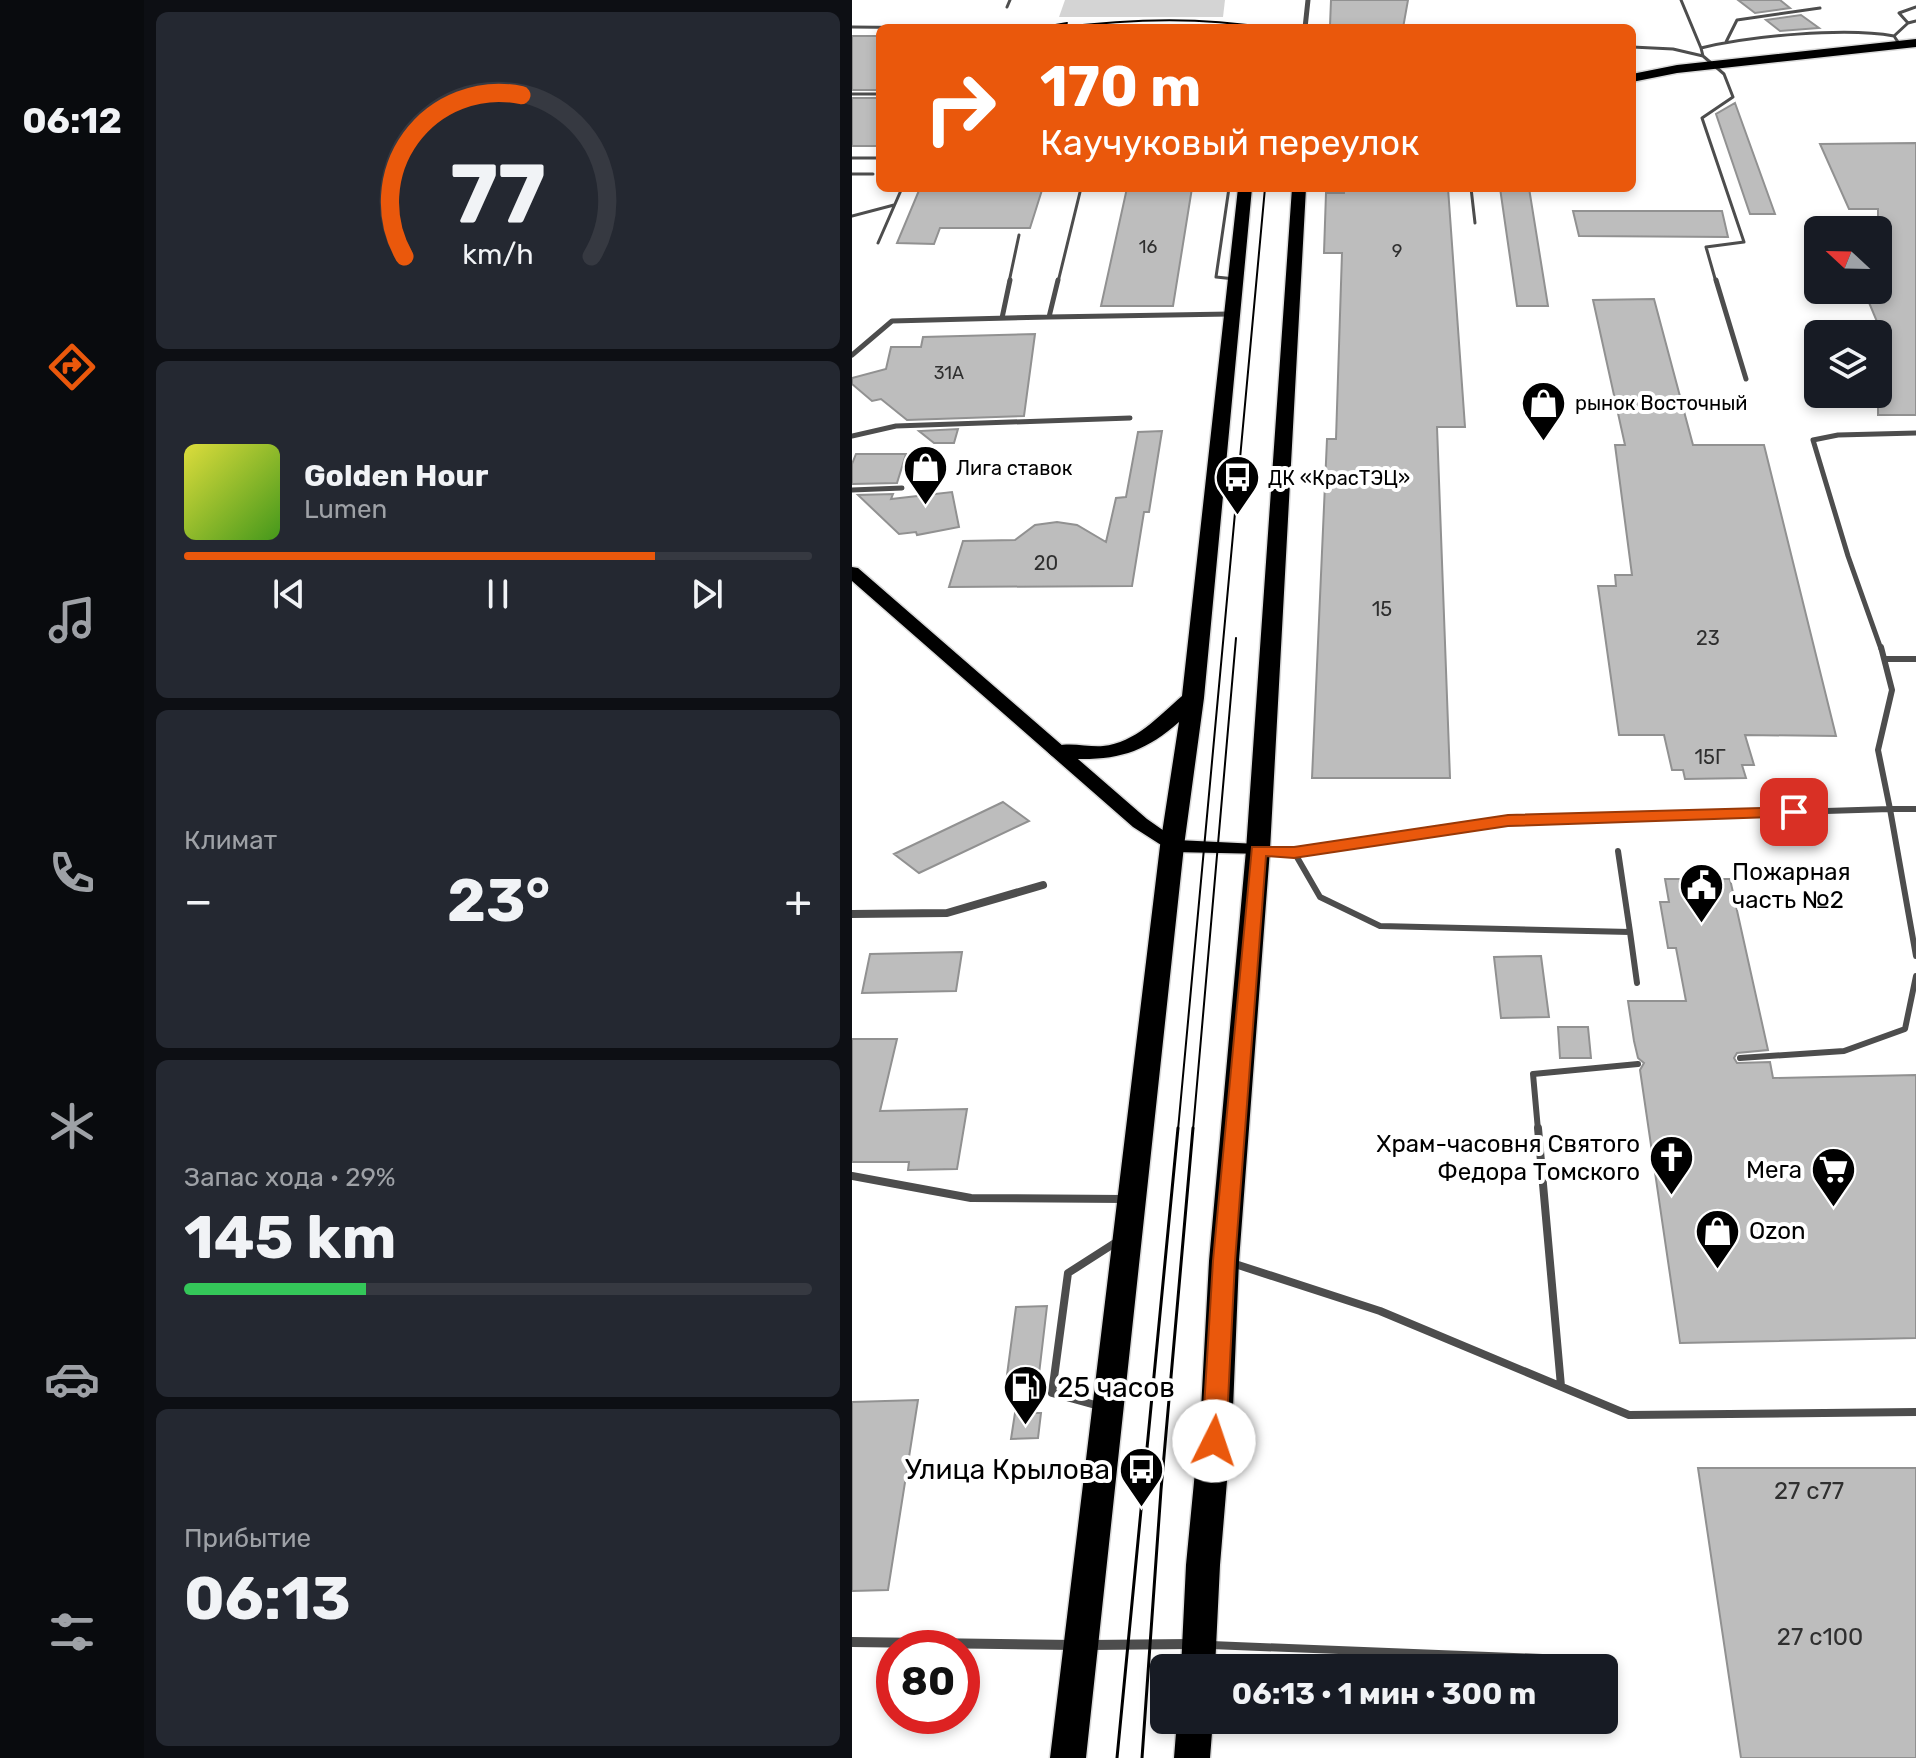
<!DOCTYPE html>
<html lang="ru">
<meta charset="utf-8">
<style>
:root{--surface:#171b24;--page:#242831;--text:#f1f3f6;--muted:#9ea1a6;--line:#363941;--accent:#ea580c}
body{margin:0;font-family:Rubik,sans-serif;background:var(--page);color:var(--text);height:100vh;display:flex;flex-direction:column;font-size:30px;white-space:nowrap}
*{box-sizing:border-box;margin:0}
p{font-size:26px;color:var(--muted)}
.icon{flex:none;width:44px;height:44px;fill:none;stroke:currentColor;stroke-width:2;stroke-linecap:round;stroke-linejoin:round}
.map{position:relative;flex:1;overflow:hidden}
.sheet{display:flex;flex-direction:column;gap:12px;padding:12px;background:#0d0f14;width:708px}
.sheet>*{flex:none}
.hud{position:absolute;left:24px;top:24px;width:760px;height:168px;border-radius:12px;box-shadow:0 4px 12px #0003;background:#ea580c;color:#fff;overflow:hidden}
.needle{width:52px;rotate:292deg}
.controls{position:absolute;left:952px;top:216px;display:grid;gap:16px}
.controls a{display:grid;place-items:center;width:88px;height:88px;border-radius:12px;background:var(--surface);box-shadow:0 4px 12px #0003;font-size:40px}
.speed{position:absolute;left:24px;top:1630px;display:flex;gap:16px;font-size:40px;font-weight:700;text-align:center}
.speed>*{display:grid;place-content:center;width:104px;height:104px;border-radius:50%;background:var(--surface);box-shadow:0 4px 12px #0003;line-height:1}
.speed .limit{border:12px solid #d22;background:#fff;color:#111}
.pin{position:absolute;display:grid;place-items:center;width:68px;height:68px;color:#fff;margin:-34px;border-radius:16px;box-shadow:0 4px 12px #0006}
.me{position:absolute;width:88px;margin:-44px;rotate:4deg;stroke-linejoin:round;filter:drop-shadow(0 0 6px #0008)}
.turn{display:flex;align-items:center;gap:28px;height:168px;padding:0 32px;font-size:36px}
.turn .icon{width:104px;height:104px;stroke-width:2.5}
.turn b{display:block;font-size:56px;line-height:68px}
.big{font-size:60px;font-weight:700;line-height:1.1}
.sheet .tile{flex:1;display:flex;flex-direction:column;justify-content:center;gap:12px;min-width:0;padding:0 28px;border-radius:12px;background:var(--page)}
.sheet .dial{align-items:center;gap:0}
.dial svg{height:208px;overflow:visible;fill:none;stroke:var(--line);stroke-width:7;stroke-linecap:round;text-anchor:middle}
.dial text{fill:var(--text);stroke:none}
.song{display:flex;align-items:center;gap:24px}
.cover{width:96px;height:96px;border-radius:12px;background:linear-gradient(135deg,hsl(60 70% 55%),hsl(100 70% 35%))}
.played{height:8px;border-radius:4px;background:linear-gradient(90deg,var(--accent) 75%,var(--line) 75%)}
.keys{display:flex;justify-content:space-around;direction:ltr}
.heat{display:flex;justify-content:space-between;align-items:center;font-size:44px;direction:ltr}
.charge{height:12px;border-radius:6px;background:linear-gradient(90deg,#34c759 29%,var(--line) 0)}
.trip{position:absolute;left:298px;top:1654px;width:468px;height:80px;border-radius:12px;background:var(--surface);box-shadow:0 4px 12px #0003;font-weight:700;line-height:80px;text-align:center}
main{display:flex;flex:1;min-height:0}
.dock{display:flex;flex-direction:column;width:144px;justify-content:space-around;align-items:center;background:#090b0e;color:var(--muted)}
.dock .icon{width:56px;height:56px}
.dock .active{color:var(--accent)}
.dock b{font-size:36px;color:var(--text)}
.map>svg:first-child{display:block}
.green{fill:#d4d4d4}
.building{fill:#bdbdbd;stroke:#919191;stroke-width:2}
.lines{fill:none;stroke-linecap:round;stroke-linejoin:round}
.primary-casing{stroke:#dbdbdb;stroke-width:3}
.highway-casing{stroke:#dbdbdb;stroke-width:3}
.lane-far3{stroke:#4d4d4d;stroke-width:3}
.lane-far2{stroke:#4d4d4d;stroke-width:5}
.lane-far1{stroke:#4d4d4d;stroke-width:6}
.lane{stroke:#4d4d4d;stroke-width:8}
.street-far2{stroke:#4d4d4d;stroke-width:5}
.street-far1{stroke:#4d4d4d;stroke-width:8}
.street{stroke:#4d4d4d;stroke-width:10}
.primary{fill:#000;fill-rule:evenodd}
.highway{fill:#000;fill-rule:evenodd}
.tram-far1{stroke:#000;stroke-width:2}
.tram{stroke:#000;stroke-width:3}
.route{fill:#ea580c;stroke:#983908;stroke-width:2}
.labels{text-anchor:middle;stroke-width:8;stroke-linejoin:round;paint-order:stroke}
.far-number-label{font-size:18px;fill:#2f2f2f}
.far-poi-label{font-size:20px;fill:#000;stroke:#fff;text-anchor:start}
.number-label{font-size:20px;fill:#2f2f2f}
.poi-label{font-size:24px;fill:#000;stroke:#fff;text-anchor:start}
.near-number-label{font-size:24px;fill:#2f2f2f}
.near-poi-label{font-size:28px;fill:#000;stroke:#fff;text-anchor:start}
</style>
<main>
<nav class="dock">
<b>06:12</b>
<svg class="icon active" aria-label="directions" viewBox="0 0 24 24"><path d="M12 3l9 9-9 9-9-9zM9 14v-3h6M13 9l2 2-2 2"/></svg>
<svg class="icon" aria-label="music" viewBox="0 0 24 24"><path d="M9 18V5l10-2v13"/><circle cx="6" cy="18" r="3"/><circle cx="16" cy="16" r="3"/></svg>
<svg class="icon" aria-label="phone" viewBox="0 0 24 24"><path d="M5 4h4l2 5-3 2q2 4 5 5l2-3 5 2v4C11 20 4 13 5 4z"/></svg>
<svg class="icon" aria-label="climate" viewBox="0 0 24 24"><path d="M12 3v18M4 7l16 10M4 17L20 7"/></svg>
<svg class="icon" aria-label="car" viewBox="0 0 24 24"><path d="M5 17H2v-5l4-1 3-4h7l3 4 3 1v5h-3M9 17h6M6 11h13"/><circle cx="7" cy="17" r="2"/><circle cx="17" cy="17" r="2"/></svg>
<svg class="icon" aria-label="filters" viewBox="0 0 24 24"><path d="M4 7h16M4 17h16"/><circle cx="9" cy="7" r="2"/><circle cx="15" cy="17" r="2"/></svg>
</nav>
<section class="sheet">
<div class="tile dial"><svg viewBox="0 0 100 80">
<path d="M14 69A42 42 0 1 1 86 69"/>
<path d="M14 69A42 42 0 0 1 59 7" stroke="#ea580c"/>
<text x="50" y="56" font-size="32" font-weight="700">77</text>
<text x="50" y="72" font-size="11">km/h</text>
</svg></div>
<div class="tile">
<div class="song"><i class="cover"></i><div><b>Golden Hour</b><p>Lumen</p></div></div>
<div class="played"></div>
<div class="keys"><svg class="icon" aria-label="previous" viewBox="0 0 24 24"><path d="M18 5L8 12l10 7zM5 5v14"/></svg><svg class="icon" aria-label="pause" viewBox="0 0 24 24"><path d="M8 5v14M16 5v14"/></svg><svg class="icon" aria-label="next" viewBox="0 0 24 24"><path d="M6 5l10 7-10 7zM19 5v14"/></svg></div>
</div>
<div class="tile"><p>Климат</p>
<div class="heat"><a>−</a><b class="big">23°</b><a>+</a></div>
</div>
<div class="tile"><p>Запас хода · 29%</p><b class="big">145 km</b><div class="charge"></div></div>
<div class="tile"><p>Прибытие</p><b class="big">06:13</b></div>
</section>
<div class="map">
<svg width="1064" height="1758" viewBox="0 0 1064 1758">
<rect width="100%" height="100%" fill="#fff"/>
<path class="green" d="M213,0H373L371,17H207Z"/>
<path class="building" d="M479,0H556L551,28L478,26Z
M886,0H928L938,8L903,13Z
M949,15L967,28L928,31L914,20Z
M0,36H28V90H0Z
M0,98H28V146H0Z
M883,103L923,214H898L864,114Z
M1064,143V415H1026V324L1013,293H1026V209H997L968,144Z
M68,188L103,190H190L178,228H88L82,244L45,243Z
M275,188H340L321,306H249Z
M492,188H596L613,427H585L598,778H460L475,439H484L490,253H472L474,193H492Z
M648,188H677L696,306H665Z
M721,211H870L876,237L727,236Z
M802,299L841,445H912L984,736L893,735L902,765H890L894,778L833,779L831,770H820L812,735H767L746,586H764L763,575H780L763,445H773L741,300Z
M183,334L172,416L55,420L29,399L20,401L0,384V378L34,369L39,347H69L71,337Z
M106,429L102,443H82L67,431Z
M310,431L297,512H292L280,586L97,587L111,541L163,540L183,525L205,522L225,525L254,542L264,498L274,497L286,432Z
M4,454H54L45,483L0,484V464Z
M100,492L107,527L65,535L64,532L47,534L6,495L41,494L39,499Z
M151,802L177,821L67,873L42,854Z
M813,879H878L916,1050L885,1053L882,1058L885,1063L918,1062L921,1078L1064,1075V1338L828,1343L788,1070L792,1063L786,1058L782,1041L776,1001H834L824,948H816L808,902H817Z
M110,952L104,991L10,993L18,954Z
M689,956L697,1017L649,1018L642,957Z
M706,1027H736L739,1058H708Z
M0,1039H45L28,1111L115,1109L105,1169L56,1170L57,1162H0Z
M195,1306L187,1374L155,1375L164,1307Z
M66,1400L36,1590L0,1591V1402Z
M163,1413H189L186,1438L159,1439Z
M846,1468H1064V1758H889Z"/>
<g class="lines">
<defs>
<path id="primary" d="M0,567L6,568L295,819L325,840L406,844L416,850L413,854L320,852L281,827L0,581Z"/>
<path id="highway" d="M1064,39V47L825,73L780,82V74L825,65Z
M386,188H400L352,698L332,846L234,1758H198L308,846L327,722C294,751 268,760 224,759C214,759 203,761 196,752C207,738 235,748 251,746C283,743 307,716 330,696Z
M440,188H454L418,850L387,1261L381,1409L368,1565L363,1668H329L334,1565L349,1409L357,1261L394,850Z
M325,1720H361L358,1758H322Z"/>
</defs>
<use href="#primary" class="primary-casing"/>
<use href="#highway" class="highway-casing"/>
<path class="lane-far3" d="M829,0L849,48
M155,7L158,0
M1056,23L1047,13L1064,7
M0,27L95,28
M874,42L885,20L968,8
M1048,45L1042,36L1056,23L1064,21
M780,47L821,49L851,56
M0,94H28
M0,158H28
M0,174H21
M377,188L364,277L383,279
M619,188L623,223
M0,216L42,205
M26,243L50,188
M157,282L167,235
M206,282L229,188
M864,282L854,247L892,242L850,118L881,97L872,74L851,56L849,48C898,36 993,27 1042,36"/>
<path class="lane-far2" d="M864,280L894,379
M197,317L378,314
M150,318L158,280
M0,355L40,321L197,317L206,280
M0,436L44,426L278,418
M0,490L50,488
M1029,649L996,556L961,440L986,435L1064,433"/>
<path class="lane-far1" d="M1033,659H1064
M1064,809H1038L1064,956
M410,851L442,852L656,821L1038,809L1026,750L1040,690L1029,647
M442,852L468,897L528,926L778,932L766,851
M778,932L785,983
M888,1058L992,1051L1053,1029L1064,976
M686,1130L681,1074L786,1064"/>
<path class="lane" d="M686,1128L709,1386
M0,1176L119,1198L273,1199
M380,1263L528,1311L777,1415L1064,1412
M247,1406L200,1393L216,1273L266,1241
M359,1645L715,1659"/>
<path class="street-far2" d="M453,28L456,0"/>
<path class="street-far1" d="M0,914L95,913L191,885"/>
<path class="street" d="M0,1642L223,1645
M236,1645L339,1644"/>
<use href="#primary" class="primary"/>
<use href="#highway" class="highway"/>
<path class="tram-far1" d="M186,28L215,23
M206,28C275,19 345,16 414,28
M326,1130L413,188
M341,1130L384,638"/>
<path class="tram" d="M265,1758L326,1128
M290,1758L309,1490L341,1128"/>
</g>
<path class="route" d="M942,807L951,812L949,816L656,826L442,858L414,856L383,1261L374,1441L371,1447L362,1450L354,1447L350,1441L361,1261L400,847H442L656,815Z"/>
<defs>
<symbol id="shop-pin" viewBox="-11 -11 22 30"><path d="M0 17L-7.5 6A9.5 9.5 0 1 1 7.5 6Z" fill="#000" stroke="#fff"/><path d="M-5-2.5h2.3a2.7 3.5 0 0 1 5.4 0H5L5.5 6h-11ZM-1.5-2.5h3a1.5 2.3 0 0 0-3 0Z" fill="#fff"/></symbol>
<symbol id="bus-pin" viewBox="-11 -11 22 30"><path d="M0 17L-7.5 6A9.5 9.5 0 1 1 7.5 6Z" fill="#000" stroke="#fff"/><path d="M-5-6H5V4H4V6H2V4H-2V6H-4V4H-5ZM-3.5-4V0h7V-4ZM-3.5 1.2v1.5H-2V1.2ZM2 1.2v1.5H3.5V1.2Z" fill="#fff"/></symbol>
<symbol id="civic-pin" viewBox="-11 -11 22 30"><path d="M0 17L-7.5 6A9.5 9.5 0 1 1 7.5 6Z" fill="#000" stroke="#fff"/><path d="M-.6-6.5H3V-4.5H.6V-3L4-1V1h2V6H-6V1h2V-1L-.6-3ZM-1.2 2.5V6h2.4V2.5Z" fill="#fff"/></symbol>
<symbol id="church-pin" viewBox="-11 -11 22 30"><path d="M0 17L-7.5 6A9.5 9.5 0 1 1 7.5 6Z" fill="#000" stroke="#fff"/><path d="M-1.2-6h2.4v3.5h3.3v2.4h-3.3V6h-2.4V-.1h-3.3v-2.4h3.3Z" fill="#fff"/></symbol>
<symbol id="supermarket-pin" viewBox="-11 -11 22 30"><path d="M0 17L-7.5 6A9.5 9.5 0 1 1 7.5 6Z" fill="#000" stroke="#fff"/><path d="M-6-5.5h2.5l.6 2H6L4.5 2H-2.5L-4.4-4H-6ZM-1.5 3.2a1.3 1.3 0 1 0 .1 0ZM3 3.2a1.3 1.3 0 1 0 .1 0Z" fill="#fff"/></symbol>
<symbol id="fuel-pin" viewBox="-11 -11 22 30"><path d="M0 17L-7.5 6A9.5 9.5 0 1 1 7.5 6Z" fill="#000" stroke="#fff"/><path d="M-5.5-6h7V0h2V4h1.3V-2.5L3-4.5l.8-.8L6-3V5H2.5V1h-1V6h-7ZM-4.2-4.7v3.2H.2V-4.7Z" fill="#fff"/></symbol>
</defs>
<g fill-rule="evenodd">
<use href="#shop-pin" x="666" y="378" width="51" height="69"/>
<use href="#shop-pin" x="48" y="442" width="51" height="69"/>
<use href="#bus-pin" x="360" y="452" width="51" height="69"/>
<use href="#civic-pin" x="824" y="860" width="51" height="69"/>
<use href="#church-pin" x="794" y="1132" width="51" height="69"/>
<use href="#supermarket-pin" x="956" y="1144" width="51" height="69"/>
<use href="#shop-pin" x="840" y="1206" width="51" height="69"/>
<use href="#fuel-pin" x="148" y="1362" width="51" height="69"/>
<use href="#bus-pin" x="264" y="1444" width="51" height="69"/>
</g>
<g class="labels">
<g class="far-number-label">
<text x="296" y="253">16</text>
<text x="545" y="257">9</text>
<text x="97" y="379">31А</text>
</g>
<g class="far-poi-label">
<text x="723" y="410">рынок Восточный</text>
<text x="104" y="475">Лига ставок</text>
<text x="416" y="485">ДК «КрасТЭЦ»</text>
</g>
<g class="number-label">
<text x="194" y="570">20</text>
<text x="530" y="616">15</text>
<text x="856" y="645">23</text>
<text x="858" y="764">15Г</text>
</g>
<g class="poi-label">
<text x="880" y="880">Пожарная<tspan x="880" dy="28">часть №2</tspan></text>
<text x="788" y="1152" text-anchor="end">Храм-часовня Святого<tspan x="788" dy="28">Федора Томского</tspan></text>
<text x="950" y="1178" text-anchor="end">Мега</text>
<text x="897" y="1239">Ozon</text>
</g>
<g class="near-number-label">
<text x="957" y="1499">27 с77</text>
<text x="968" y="1645">27 с100</text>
</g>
<g class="near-poi-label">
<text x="205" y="1397">25 часов</text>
<text x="258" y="1479" text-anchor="end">Улица Крылова</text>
</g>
</g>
</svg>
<div class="controls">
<a><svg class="needle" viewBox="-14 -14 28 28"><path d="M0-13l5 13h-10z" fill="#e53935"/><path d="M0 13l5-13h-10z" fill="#9ea1a6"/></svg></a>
<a><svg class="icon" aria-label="layers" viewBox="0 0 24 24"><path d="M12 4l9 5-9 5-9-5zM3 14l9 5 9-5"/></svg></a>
</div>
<div class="speed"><div class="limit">80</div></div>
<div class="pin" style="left:942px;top:812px;background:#d93025"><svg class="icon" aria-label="arrive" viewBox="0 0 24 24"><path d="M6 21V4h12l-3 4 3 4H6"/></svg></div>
<svg class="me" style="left:362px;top:1441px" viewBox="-20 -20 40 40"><circle r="19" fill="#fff"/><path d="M0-13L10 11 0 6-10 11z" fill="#ea580c"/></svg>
<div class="trip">06:13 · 1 мин · 300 m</div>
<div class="hud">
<div class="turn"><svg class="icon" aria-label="right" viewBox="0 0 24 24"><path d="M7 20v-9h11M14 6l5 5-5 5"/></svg><div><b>170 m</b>Каучуковый переулок</div></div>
</div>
</div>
</main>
